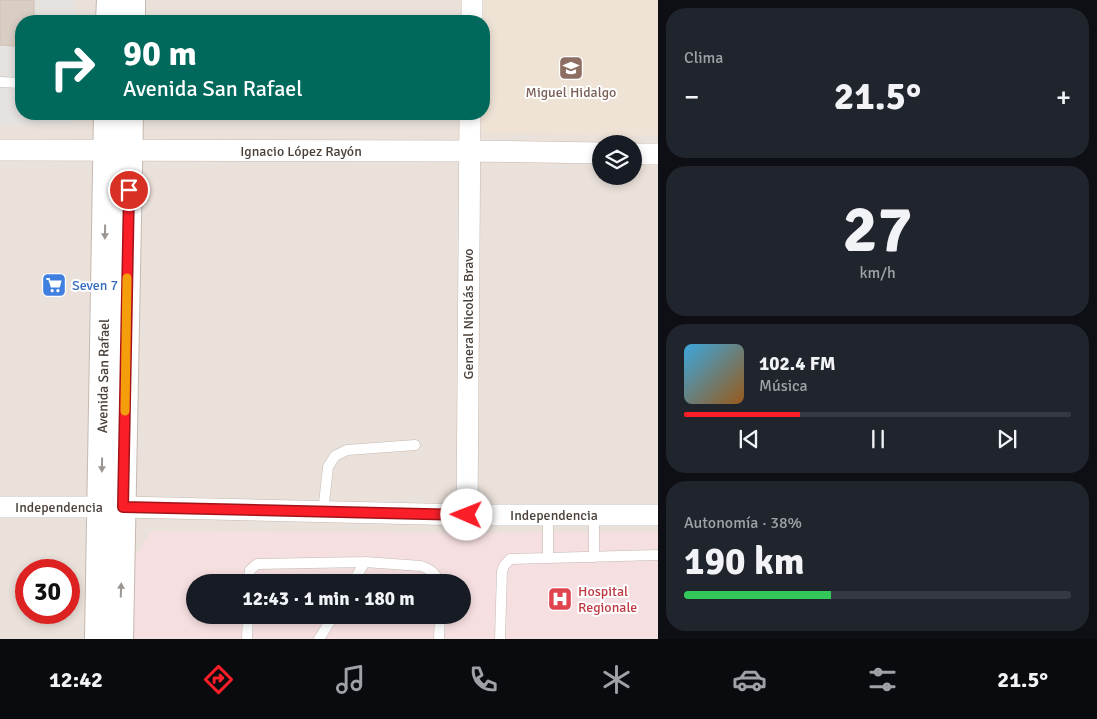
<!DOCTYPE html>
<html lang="es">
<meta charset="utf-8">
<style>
:root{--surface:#171b24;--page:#20242c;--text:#f1f3f6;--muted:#9ea1a6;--line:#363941;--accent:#fa1e28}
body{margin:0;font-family:Signika,sans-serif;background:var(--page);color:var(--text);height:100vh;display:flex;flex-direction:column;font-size:19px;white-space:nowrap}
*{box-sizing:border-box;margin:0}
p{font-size:16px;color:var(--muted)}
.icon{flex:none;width:28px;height:28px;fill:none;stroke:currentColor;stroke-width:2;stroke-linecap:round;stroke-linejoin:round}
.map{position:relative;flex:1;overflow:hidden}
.details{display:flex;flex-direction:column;gap:8px;padding:8px;background:#0d0f14;width:439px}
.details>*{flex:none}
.guide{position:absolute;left:15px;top:15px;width:475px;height:105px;border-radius:20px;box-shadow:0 2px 8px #0003;background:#00695c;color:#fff;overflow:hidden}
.fabs{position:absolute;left:592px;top:135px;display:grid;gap:10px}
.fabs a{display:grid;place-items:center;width:50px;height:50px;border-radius:50%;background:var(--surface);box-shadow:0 2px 8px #0003;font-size:25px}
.speed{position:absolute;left:15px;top:559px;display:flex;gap:10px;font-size:25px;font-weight:700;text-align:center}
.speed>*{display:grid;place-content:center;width:65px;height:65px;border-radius:50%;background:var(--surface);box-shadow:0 2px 8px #0003;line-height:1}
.speed .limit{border:8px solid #d22;background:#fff;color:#111}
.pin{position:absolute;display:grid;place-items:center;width:42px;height:42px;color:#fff;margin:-21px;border:2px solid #fff;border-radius:50%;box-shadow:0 1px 5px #0007}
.me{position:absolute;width:55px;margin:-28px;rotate:271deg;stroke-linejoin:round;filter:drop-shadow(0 0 4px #0008)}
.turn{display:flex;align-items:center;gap:18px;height:105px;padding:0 25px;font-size:22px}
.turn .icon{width:65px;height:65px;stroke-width:2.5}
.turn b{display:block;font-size:35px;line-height:42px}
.big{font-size:38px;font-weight:800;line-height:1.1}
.details .tile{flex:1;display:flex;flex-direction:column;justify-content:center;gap:8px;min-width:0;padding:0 18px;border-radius:20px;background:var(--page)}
.details .dial{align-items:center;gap:0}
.dial b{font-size:65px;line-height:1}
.song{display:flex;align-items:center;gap:15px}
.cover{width:60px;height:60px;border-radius:8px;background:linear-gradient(135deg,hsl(200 70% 55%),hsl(30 70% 35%))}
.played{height:5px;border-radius:2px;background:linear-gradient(90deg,var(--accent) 30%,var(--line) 30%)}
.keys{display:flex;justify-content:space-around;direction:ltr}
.heat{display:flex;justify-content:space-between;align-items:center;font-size:28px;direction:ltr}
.charge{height:8px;border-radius:4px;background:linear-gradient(90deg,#34c759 38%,var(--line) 0)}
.trip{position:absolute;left:186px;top:574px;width:285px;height:50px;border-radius:25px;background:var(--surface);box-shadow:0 2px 8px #0003;font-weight:800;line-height:50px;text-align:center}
.tabs{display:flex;height:80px;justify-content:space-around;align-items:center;background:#090b0e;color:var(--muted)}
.tabs .icon{width:35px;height:35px}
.tabs .on{color:var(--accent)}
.tabs b{font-size:22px;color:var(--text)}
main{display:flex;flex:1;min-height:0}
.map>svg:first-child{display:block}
.residential{fill:#eae1da;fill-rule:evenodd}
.education{fill:#efe3d6}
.medical{fill:#f6dfe1;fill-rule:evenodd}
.parking{fill:#e5e2e0}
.building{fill:#dacdc4;stroke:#d2c0b4}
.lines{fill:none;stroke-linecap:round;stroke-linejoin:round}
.service-casing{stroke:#c4b9b1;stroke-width:11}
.minor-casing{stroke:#c4b9b1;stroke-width:22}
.tertiary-casing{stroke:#c4b9b1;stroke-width:28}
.service{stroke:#fff;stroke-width:10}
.minor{stroke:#fff;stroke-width:21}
.tertiary{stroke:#fff;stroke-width:26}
.oneway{fill:#9b9692}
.route-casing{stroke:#a2141a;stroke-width:12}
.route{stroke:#fa1e28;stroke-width:9}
.slow{stroke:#f59e0b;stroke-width:9}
.labels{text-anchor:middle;stroke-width:4;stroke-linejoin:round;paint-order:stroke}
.education-label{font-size:14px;fill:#785e54;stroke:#fff}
.street-label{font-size:14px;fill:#4a4039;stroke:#fff}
.shop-label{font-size:14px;fill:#366cbe;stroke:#fff;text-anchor:start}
.health-label{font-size:14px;fill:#be3a42;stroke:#fff;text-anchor:start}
</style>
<main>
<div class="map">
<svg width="659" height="639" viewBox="0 0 659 639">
<rect width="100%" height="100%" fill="#f6f1eb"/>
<path class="residential" d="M0,0H658V639H0ZM21,21H484V114H21ZM601,144H634V176H601ZM26,570H69V612H26ZM195,582H462V615H195Z"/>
<path class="education" d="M481,0H658V136L476,133L477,114H484V21H480Z"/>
<path class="medical" d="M152,531L451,533L658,532V639H128L130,565ZM195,582H462V615H195Z"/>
<path class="parking" d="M34,0H76L75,21H34Z
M21,41V114H74L73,126L0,125V45L16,46Z"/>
<path class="building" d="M0,0H34V21H21V41L16,46L0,45Z"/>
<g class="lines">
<defs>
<path id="service" d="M0,82L21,83
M323,512L328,467L335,456L347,450L415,445
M548,515V558
M594,515V557
M248,582L250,570L257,564L365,562
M353,582L365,562L421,566C430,569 436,573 439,582
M247,639L248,615
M319,639L334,615
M439,639L440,615
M500,639L502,571L504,566L510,559L659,555"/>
<path id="minor" d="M472,21V0
M0,150L469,151L601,153
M634,154H659
M0,507H123L467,515H659
M467,515L470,114"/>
<path id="tertiary" d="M109,21L110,0
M132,21V0
M98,639L107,114
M120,639L130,114"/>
</defs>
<use href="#service" class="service-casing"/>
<use href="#minor" class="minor-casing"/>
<use href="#tertiary" class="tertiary-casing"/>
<use href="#service" class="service"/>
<use href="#minor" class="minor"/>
<use href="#tertiary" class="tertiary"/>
</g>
<defs><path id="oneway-solid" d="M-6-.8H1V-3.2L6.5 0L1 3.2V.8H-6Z" transform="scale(1.25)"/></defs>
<g class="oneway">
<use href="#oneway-solid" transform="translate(105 232) rotate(91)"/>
<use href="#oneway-solid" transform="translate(102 465) rotate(91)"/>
<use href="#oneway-solid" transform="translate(121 590) rotate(-88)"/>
</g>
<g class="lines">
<defs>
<path id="route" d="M129,190L123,507L467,515"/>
</defs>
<use href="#route" class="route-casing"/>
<use href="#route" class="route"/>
<path class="slow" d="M125,411L127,278"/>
</g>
<defs>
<symbol id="school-square" viewBox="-11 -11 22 22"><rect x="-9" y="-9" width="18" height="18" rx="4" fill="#8d6e63" stroke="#fff"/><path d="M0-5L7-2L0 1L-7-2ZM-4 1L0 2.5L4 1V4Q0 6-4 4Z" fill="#fff"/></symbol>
<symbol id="supermarket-square" viewBox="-11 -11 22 22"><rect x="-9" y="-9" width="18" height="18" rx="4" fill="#3f7fe0" stroke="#fff"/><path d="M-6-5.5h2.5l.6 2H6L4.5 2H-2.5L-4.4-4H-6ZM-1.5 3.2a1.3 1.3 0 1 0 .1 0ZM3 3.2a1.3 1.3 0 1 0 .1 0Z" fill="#fff"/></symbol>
<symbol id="hospital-square" viewBox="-11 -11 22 22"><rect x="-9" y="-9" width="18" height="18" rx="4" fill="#e0444e" stroke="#fff"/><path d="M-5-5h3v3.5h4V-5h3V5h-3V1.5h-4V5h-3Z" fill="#fff"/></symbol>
</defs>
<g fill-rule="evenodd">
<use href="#school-square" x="557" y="54" width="28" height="28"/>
<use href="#supermarket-square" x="40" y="271" width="28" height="28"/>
<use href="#hospital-square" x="546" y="585" width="28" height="28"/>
</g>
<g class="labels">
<g class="education-label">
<text x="571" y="97">Miguel Hidalgo</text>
</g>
<g class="street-label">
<text x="301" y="156">Ignacio López Rayón</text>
<text transform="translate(468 314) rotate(-90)" y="5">General Nicolás Bravo</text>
<text transform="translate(103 376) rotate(-89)" y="5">Avenida San Rafael</text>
<text x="59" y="512">Independencia</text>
<text x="554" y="520">Independencia</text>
</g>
<g class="shop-label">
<text x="72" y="290">Seven 7</text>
</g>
<g class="health-label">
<text x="578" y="596">Hospital<tspan x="578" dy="16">Regionale</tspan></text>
</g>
</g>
</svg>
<div class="fabs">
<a><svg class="icon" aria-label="layers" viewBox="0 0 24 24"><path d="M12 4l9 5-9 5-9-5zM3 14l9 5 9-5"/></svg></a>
</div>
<div class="speed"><div class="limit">30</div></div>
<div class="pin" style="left:129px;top:190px;background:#d93025"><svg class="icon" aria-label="arrive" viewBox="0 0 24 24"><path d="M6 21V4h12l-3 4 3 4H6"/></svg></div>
<svg class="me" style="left:467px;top:515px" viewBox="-20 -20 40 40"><circle r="19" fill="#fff"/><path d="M0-13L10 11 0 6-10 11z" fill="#fa1e28"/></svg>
<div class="trip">12:43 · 1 min · 180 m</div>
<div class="guide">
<div class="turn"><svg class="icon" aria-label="right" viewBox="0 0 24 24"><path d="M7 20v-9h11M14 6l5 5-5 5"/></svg><div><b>90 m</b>Avenida San Rafael</div></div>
</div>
</div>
<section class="details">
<div class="tile"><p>Clima</p>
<div class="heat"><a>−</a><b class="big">21.5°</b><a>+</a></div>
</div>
<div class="tile dial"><b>27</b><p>km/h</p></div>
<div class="tile">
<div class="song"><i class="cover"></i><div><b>102.4 FM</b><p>Música</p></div></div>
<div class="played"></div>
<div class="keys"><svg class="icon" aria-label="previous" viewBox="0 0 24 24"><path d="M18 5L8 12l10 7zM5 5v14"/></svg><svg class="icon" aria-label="pause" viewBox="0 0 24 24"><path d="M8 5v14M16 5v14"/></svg><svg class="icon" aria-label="next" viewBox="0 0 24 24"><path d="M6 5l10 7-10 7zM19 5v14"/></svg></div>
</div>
<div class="tile"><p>Autonomía · 38%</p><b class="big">190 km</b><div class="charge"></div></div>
</section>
</main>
<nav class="tabs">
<b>12:42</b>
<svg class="icon on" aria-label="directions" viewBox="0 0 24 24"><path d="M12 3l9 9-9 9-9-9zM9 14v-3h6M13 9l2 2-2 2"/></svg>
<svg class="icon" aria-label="music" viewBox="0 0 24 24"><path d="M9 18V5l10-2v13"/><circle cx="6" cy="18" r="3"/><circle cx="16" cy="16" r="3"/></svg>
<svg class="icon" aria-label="phone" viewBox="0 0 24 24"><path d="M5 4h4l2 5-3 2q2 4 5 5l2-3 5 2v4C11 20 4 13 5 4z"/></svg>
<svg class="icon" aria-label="climate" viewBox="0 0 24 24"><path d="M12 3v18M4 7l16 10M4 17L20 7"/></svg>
<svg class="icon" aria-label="car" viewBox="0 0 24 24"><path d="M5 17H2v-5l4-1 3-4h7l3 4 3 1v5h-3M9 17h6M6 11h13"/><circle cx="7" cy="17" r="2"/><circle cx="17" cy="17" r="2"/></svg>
<svg class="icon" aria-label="filters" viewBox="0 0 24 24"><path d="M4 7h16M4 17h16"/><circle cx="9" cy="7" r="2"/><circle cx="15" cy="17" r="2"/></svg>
<b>21.5°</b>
</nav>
